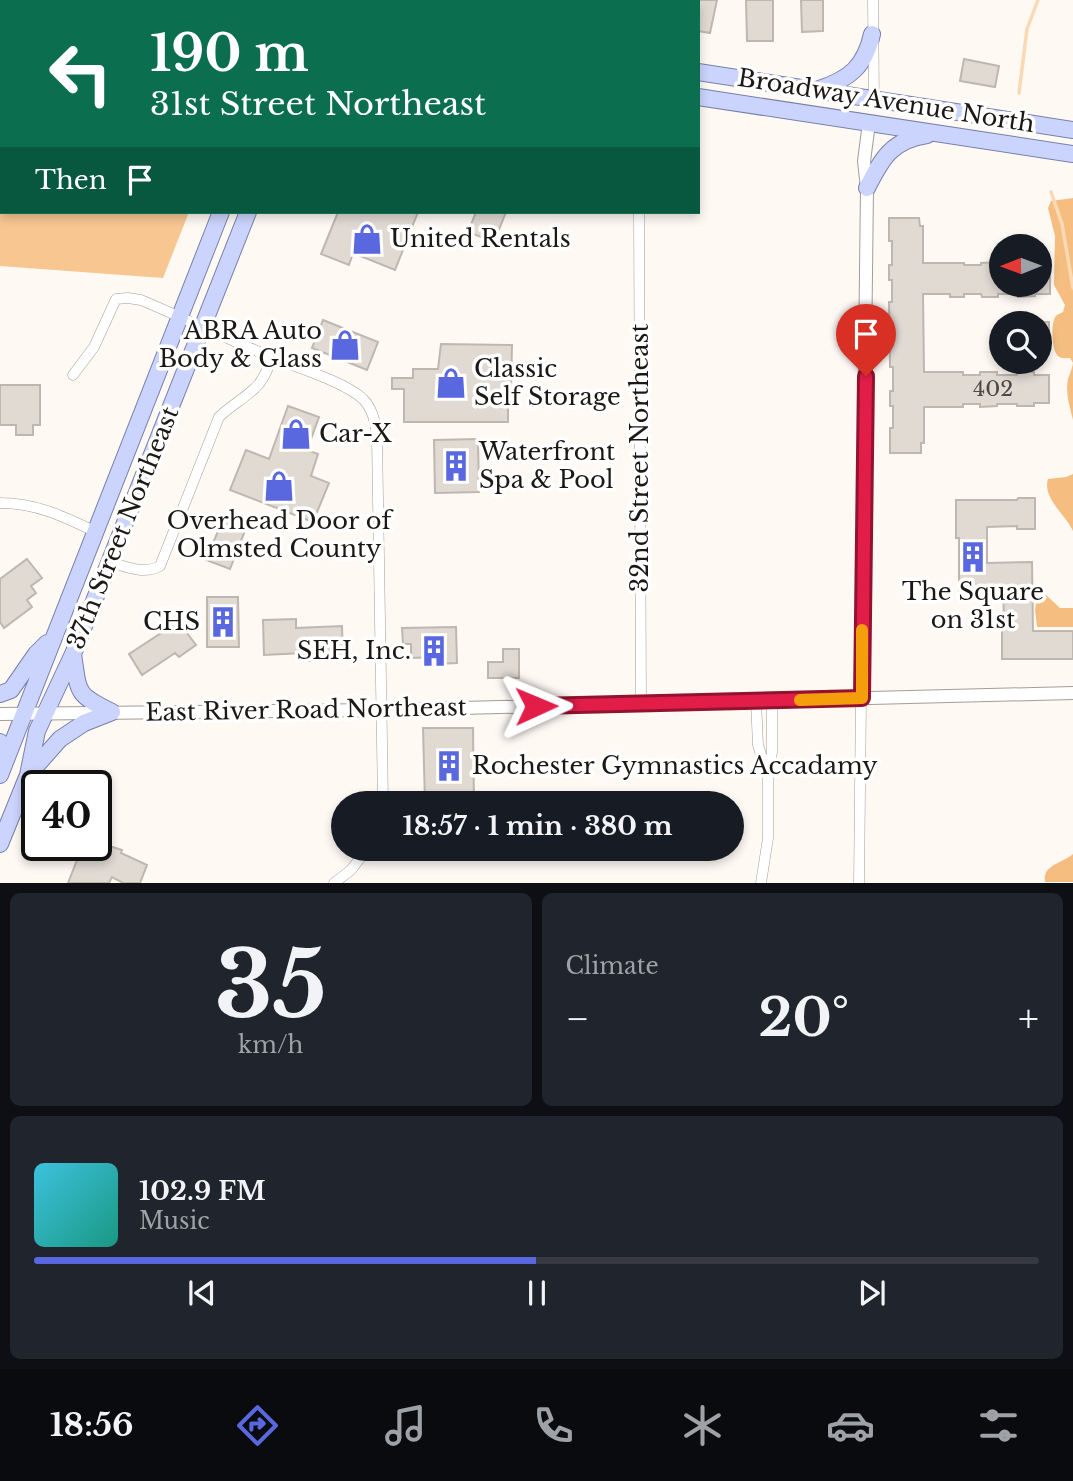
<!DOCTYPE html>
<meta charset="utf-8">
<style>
:root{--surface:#171b24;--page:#20242c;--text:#f1f3f6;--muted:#9ea1a6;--line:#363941;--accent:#5a68df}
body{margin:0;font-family:"Libre Baskerville",serif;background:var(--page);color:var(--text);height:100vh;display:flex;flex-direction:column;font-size:26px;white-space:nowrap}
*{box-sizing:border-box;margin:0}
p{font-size:23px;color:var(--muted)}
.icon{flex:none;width:38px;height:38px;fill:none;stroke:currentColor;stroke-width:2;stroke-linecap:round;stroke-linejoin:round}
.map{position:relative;height:883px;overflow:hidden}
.sheet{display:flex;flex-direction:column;gap:10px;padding:10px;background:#0d0f14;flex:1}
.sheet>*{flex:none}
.hud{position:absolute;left:0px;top:0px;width:700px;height:214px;box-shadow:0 4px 10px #0003;background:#0b6e4f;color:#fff;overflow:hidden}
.needle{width:46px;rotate:269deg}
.fabs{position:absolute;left:989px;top:234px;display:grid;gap:14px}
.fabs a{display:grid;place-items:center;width:63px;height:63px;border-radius:50%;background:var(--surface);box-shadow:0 4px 10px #0003;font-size:35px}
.speed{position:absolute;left:21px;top:770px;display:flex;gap:14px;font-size:35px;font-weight:700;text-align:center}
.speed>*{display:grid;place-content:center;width:91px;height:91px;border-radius:50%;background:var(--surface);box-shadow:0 4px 10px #0003;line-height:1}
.speed .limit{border:4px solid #111;border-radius:10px;background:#fff;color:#111}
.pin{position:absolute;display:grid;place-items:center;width:60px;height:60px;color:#fff;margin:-72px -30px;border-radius:50% 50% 50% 0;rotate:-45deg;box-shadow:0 0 7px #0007}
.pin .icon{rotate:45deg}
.me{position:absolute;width:77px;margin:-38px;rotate:89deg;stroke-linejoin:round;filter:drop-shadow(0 0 5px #0008)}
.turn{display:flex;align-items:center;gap:24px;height:147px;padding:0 35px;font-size:32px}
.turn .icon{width:91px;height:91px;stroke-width:2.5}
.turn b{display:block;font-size:49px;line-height:60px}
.then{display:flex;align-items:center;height:66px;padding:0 35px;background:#0003;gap:14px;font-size:26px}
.big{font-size:52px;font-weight:700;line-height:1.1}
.sheet .card{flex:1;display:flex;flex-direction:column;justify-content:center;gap:10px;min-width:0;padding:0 24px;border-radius:10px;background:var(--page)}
.sheet .dial{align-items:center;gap:0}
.dial b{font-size:91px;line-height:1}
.song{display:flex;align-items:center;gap:21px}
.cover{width:84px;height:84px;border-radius:10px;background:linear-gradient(135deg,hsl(190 70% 55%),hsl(170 70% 35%))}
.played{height:7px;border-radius:4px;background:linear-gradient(90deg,var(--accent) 50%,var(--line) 50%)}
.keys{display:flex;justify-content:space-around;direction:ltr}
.heat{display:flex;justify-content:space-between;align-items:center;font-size:38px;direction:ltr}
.sheet .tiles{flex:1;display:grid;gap:10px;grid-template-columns:1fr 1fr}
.card:last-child{grid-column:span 2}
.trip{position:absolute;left:331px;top:791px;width:413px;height:70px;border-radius:35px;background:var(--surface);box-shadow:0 4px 10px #0003;font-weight:700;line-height:70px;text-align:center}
.dock{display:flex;height:112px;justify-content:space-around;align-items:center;background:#090b0e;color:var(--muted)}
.dock .icon{width:49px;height:49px}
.dock .selected{color:var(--accent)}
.dock b{font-size:32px;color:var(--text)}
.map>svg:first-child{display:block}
.green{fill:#f8c791}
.forest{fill:#f5be80}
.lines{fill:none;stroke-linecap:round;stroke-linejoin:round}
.stream{stroke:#fad9b4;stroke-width:3.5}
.building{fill:#e1dad3;stroke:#beb7b0;stroke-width:2}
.minor-casing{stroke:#a49d97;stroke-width:11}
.tertiary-casing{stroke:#a49d97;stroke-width:14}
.primary-casing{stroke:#7780ab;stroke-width:18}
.minor{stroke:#fff;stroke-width:10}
.tertiary{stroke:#fff;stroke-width:12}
.primary{stroke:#cbd4fd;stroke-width:16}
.route-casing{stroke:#92132f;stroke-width:18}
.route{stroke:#e11d48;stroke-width:12}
.slow{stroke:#f59e0b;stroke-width:12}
.labels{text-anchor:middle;stroke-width:7;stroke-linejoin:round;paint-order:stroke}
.number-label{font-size:21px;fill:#4c4845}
.street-label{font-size:24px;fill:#1b1816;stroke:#fff}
.poi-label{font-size:24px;fill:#1b1816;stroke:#fff;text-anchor:start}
</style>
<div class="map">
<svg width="1073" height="883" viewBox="0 0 1073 883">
<rect width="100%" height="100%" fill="#fef9f3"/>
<path class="green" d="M0,3L2,4V212H189L163,278L0,266Z"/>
<path class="forest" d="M1073,198V420C1070,407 1065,393 1068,379C1070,373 1072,369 1073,363L1070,358C1065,358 1061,359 1058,356C1052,351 1051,327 1054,320C1055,315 1059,314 1063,312L1065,305L1054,285L1055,236L1048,208L1051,201Z
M1073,474V531C1066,515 1042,498 1048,479L1066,477Z
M1040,594L1046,595L1060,608H1073V627H1037L1035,610L1037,596Z
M1073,854V882H1045C1042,865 1061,864 1073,854Z"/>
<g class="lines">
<path class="stream" d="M1019,93L1027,29L1038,0
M1051,192L1062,224L1073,288"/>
</g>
<path class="building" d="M698,0H717L710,33L698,31Z
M746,0H773V41H747Z
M801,0H823V31L802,32Z
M964,59L999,66L995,87L960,81Z
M338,212H418L395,270L353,253L349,265L321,254Z
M476,212H506L494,242L468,232Z
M889,218H919L920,226H923V263H964V265H981V263L997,262L998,265H1001V285H1040V265H1050V294H1035V296L1018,297V294H998V297H982L981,294H964V297H950V294H923L924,372H963V375H980V372H997V375H1017V372H1034V375H1049V403H1034V406H1017V404H997V406L980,407V404H963V407H924V443H921V453H890V428H893V406H890V391H893V367H890L889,302H892V280H889V265H892V241H889Z
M323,320L378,342L367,370L312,348Z
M1040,322H1049V352H1040Z
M441,344L512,345L511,389H508V422H404V389H392V378H413V369H438Z
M0,385H40V425H33V435H16V425H0Z
M288,406L319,417L307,450L318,454L311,476L329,483L313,522L230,490L246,450L269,459Z
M478,439L479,492L435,493L434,440Z
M1018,498H1035V529H1017V526L987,527V563L1032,562L1033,631H1073V659H1002V618H1004L1003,592L959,593V538H956V500H1017Z
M223,519L246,528L230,569L206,560Z
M27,559L42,578L31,586L36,593L27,600L32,607L4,628L0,622V579Z
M207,597H238L239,647H207Z
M175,617L196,645L179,657L175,653L142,675L129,654L161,633L158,630Z
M296,619V628L342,626L343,661H304V653L264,655L263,620Z
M456,627L457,663L438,664V657L411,658V644H403L402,628Z
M503,649H519V678H488V662H503Z
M423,728H473L474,803H425Z
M96,842L122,850L121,853L147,865L140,883H123L112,877L109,883H68L77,860H75L81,845H96Z
M425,849H475V859L426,860Z"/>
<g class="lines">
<defs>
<path id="minor" d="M873,0L874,99
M639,212L641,704
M73,375L94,347L116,299L128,298L141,300C186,319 229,340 274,358C298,368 345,382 363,399C373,409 376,423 377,438L383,803
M0,503C36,503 63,516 96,532
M110,562C127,567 143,575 160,566L219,417C230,406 244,399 255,388C264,380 268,368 272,358
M756,701L758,745L767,774
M334,883L351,870L367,849
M761,883L768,838V778L772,752V701
M859,883L861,698"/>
<path id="tertiary" d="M861,698L867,188L864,161L869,123
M0,714L382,710L1073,693"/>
<path id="primary" d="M74,0L85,2
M232,0L243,2
M402,0L404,2
M306,2V0
M330,2L331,0
M698,72L1073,130
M819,89C850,79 865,66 872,34
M698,97L1073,154
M867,188C882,158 892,140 927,135
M73,654C79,693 75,694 112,712
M0,694L11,690L36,654L47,643
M0,742V745
M29,774L60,739L84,723L112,712
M0,775L221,212
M0,844L28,775L37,731L73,654L248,212"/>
</defs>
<use href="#minor" class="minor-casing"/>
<use href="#tertiary" class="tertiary-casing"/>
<use href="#primary" class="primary-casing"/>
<use href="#minor" class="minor"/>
<use href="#tertiary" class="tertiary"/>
<use href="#primary" class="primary"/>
</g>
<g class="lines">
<defs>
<path id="route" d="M536,706L862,698L866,376"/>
</defs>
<use href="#route" class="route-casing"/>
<use href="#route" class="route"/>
<path class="slow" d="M800,700L862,698V630"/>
</g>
<defs>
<symbol id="shop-bare" viewBox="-9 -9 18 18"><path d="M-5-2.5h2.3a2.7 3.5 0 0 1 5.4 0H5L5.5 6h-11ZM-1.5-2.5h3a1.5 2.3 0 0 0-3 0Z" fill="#5a68df" stroke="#fff" stroke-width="2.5" paint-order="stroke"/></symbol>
<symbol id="building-bare" viewBox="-9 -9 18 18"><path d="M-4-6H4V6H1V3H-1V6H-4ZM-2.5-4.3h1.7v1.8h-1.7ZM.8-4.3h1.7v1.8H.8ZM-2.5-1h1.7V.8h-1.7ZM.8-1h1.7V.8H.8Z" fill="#5a68df" stroke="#fff" stroke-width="2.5" paint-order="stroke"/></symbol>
</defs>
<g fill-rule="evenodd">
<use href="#shop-bare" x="345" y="217" width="44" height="44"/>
<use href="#shop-bare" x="323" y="323" width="44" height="44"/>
<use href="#shop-bare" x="429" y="361" width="44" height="44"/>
<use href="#shop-bare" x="274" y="412" width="44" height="44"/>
<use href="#building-bare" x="434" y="444" width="44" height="44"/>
<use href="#shop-bare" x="257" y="464" width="44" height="44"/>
<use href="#building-bare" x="951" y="535" width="44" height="44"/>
<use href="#building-bare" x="201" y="600" width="44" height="44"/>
<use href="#building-bare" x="412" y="629" width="44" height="44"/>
<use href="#building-bare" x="427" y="744" width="44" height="44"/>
</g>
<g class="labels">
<g class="number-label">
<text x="993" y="396">402</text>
</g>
<g class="street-label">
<text transform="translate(886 101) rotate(9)" y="8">Broadway Avenue North</text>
<text transform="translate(640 458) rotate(-90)" y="8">32nd Street Northeast</text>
<text transform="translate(123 528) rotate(-68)" y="8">37th Street Northeast</text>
<text transform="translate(306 710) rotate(-1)" y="8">East River Road Northeast</text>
</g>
<g class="poi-label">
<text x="390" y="247">United Rentals</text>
<text x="322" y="339" text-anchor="end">ABRA Auto<tspan x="322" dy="28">Body &amp; Glass</tspan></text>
<text x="474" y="377">Classic<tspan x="474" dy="28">Self Storage</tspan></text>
<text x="319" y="442">Car-X</text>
<text x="479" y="460">Waterfront<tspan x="479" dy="28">Spa &amp; Pool</tspan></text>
<text x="279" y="529" text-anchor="middle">Overhead Door of<tspan x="279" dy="28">Olmsted County</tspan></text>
<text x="973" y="600" text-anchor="middle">The Square<tspan x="973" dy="28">on 31st</tspan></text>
<text x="200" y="630" text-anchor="end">CHS</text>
<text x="411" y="659" text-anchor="end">SEH, Inc.</text>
<text x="472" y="774">Rochester Gymnastics Accadamy</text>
</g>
</g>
</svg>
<div class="fabs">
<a><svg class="needle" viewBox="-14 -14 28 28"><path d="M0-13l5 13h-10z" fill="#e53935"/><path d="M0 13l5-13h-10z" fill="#9ea1a6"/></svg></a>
<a><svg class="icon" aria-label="search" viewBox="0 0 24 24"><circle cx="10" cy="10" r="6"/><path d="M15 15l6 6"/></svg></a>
</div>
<div class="speed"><div class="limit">40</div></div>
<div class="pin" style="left:866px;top:376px;background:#d93025"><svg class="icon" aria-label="arrive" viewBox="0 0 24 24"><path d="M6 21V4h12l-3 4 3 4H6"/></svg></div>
<svg class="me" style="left:536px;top:706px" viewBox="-20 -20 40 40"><path d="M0-17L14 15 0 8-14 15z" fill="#e11d48" stroke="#fff" stroke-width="4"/></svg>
<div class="trip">18:57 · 1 min · 380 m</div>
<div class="hud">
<div class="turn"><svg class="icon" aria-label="left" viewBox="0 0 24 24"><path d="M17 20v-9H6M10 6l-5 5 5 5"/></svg><div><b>190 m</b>31st Street Northeast</div></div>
<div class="then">Then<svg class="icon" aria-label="arrive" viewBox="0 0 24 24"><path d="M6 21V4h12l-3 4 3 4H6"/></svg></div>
</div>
</div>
<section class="sheet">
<div class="tiles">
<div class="card dial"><b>35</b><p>km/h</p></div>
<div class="card"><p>Climate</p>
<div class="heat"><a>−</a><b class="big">20°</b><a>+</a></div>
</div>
<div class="card">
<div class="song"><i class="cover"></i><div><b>102.9 FM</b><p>Music</p></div></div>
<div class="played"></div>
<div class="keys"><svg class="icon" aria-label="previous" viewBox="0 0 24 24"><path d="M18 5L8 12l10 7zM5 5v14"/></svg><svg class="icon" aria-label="pause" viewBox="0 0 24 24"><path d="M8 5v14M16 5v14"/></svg><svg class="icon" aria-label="next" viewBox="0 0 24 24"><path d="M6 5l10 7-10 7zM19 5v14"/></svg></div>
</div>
</div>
</section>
<nav class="dock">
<b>18:56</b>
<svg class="icon selected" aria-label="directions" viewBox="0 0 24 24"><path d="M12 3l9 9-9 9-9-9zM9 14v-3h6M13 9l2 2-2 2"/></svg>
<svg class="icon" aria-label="music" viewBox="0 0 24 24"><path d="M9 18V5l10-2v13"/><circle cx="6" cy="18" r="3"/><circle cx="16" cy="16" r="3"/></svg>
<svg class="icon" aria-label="phone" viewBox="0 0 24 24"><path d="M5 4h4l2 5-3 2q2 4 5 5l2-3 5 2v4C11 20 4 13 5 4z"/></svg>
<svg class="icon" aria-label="climate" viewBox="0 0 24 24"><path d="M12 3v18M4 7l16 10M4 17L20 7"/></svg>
<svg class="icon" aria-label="car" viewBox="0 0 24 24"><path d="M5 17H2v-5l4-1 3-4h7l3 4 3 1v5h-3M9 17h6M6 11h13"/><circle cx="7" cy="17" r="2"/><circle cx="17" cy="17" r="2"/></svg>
<svg class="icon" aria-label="filters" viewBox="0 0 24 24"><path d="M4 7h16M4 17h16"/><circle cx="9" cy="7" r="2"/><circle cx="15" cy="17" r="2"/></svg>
</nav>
